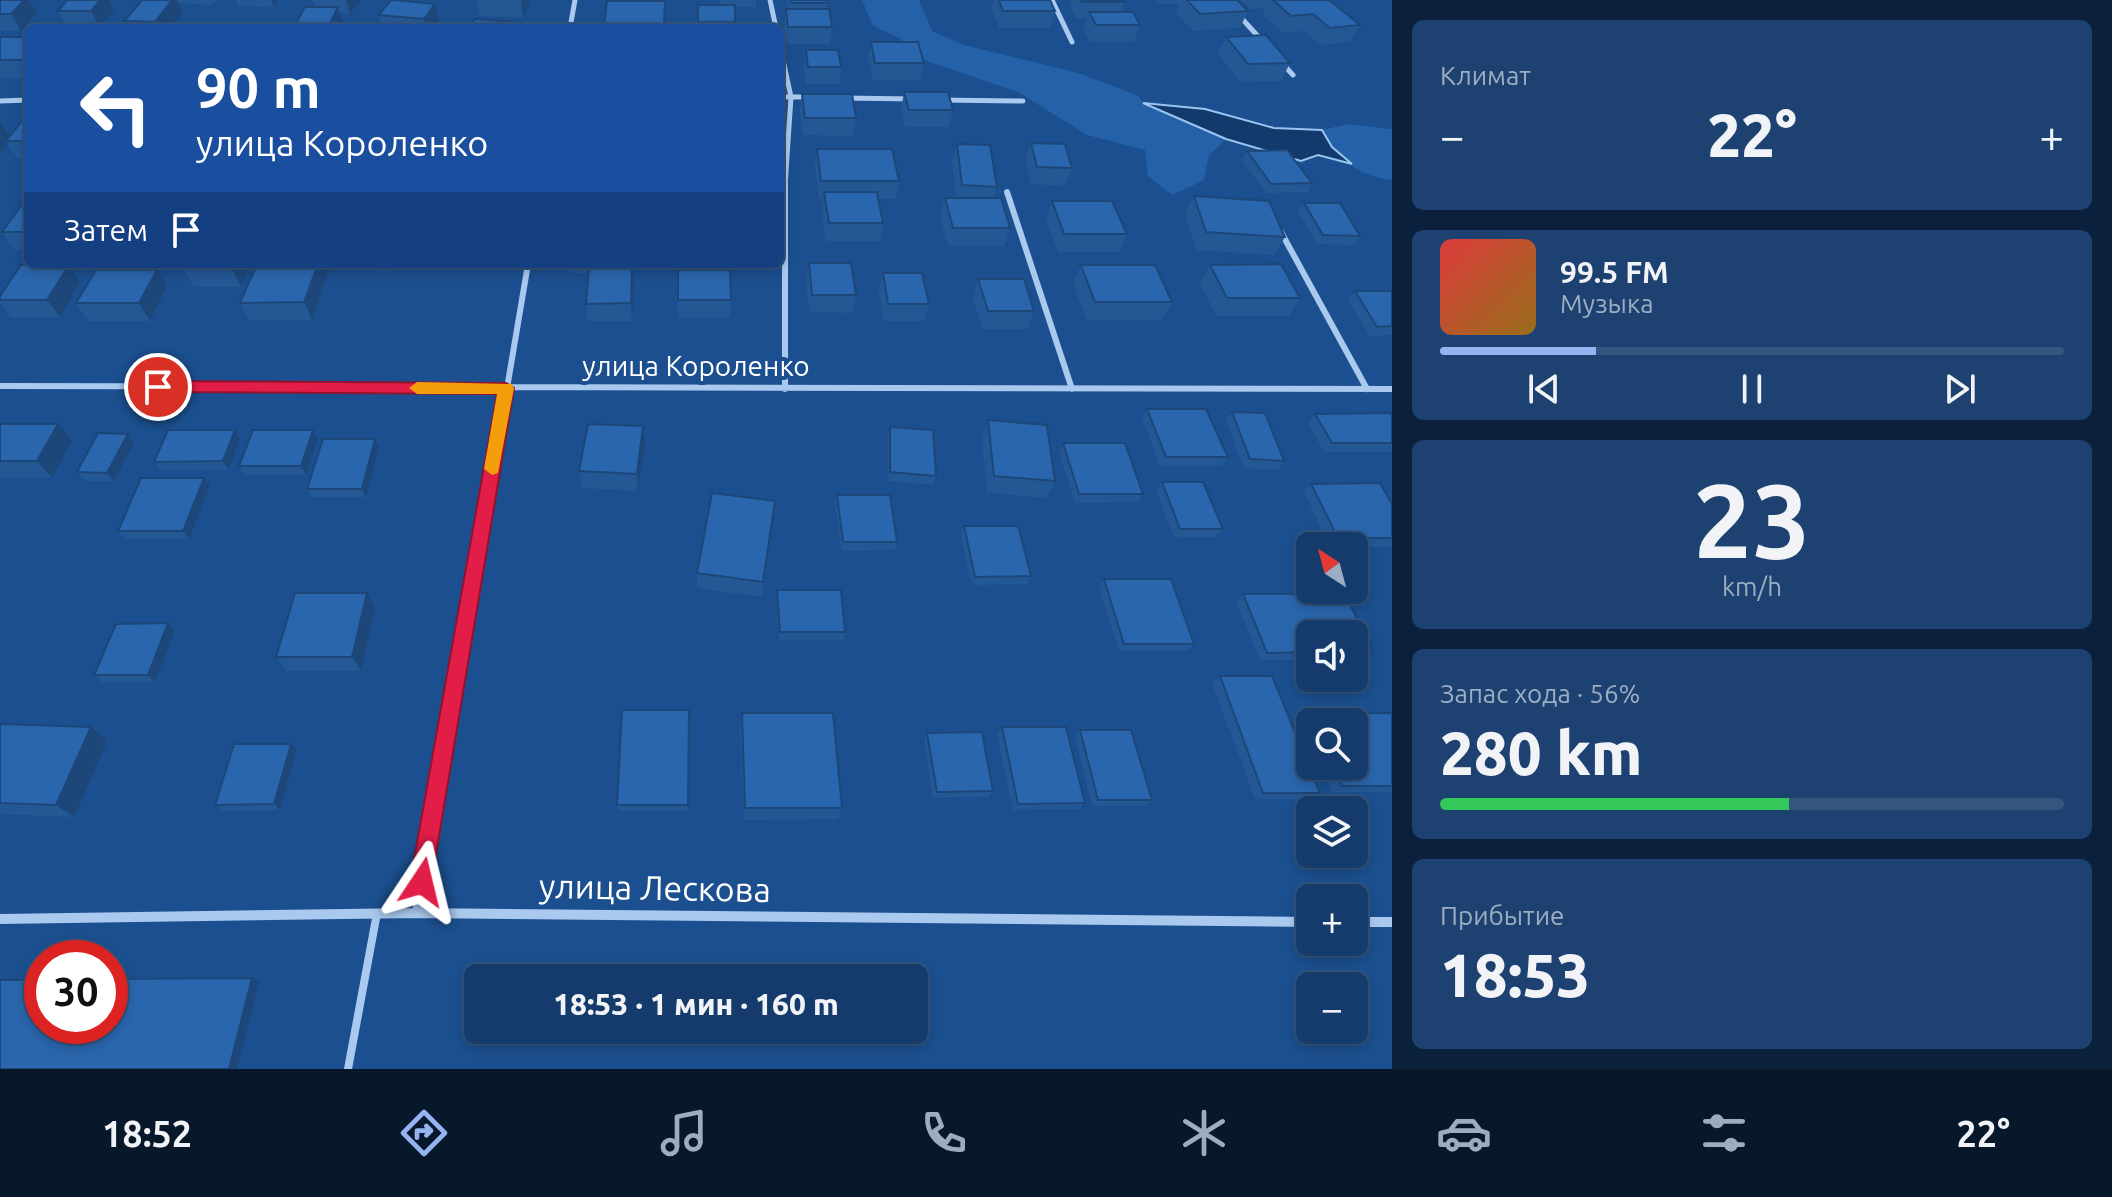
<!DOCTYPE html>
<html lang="ru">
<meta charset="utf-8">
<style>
:root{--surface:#143b6b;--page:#1d4271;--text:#f1f3f6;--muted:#9dadc1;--line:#33557e;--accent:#95b2f1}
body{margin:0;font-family:Ubuntu,sans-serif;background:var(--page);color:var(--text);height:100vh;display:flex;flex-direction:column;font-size:30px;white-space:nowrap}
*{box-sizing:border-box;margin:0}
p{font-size:26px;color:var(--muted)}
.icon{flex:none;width:44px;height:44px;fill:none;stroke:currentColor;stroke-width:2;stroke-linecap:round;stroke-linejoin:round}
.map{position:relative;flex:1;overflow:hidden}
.details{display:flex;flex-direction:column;gap:20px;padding:20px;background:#0b203b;width:720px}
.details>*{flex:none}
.hud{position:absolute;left:24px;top:24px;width:760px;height:244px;border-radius:12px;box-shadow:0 4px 12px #0003,0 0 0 2px var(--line);background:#1a4fa0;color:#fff;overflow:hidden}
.needle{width:52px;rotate:324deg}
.fabs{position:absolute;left:1296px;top:532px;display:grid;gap:16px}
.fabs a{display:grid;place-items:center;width:72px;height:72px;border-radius:12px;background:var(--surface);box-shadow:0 4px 12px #0003,0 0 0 2px var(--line);font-size:40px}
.speed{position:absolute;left:24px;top:940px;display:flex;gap:16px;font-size:40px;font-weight:700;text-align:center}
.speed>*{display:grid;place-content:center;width:104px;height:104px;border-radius:50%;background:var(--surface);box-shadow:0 4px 12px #0003,0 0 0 2px var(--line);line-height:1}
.speed .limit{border:12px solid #d22;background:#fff;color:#111}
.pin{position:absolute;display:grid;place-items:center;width:68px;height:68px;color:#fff;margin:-34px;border:4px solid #fff;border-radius:50%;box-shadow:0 2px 8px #0007}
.me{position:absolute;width:88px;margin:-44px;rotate:10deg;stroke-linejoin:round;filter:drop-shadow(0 0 6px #0008)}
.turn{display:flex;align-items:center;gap:28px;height:168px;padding:0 40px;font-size:36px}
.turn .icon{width:104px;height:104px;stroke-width:2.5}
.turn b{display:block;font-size:56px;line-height:68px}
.then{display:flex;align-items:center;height:76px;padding:0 40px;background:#0003;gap:16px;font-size:30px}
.big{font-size:60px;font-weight:800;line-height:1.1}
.details .tile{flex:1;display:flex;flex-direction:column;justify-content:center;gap:12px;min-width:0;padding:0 28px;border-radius:12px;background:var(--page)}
.details .dial{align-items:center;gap:0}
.dial b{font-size:104px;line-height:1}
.song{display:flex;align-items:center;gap:24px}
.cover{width:96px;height:96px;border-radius:12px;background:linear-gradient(135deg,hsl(0 70% 55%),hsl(40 70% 35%))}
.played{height:8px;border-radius:4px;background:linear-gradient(90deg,var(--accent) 25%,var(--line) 25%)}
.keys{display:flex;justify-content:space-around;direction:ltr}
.heat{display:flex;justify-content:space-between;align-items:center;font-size:44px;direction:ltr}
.charge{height:12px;border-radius:6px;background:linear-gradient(90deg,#34c759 56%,var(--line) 0)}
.trip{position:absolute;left:464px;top:964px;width:464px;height:80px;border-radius:12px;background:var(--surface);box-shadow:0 4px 12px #0003,0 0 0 2px var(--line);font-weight:800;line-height:80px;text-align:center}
.tabs{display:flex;height:128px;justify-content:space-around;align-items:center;background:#08182b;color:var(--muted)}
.tabs .icon{width:56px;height:56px}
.tabs .current{color:var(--accent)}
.tabs b{font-size:36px;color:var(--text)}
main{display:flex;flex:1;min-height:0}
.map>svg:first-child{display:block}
.green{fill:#2461a8}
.water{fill:#123a6d;stroke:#9cc4f0;stroke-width:2}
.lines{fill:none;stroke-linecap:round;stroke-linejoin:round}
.lane{stroke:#a9c9ee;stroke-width:8}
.street-far3{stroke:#a9c9ee;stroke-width:5}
.street-far2{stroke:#a9c9ee;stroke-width:6}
.street-far1{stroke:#a9c9ee;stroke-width:8}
.street{stroke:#a9c9ee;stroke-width:10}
.wall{fill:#245895}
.shaded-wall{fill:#1d4779}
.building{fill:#2a66ad;stroke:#1d4779;stroke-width:2}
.route{fill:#e11d48;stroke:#92132f;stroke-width:2}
.slow{fill:#f59e0b}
.labels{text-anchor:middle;stroke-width:8;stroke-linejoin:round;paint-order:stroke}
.street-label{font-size:28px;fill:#fff;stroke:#1b4f8f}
.near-street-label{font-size:34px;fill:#fff;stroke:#1b4f8f}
</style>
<main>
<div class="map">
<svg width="1392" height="1069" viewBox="0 0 1392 1069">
<rect width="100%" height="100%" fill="#1b4f8f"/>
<path class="green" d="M862,0H919L932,31L964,45L1078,73L1139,96L1143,103L1226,139L1209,155L1204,180L1172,195L1148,176L1145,150L1087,135L1018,92L929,62L908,50L901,39L873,26Z
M1348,124L1392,129V180C1358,176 1339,160 1322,130Z"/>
<path class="water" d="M1143,103L1205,109L1274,128L1322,130L1332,147L1352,164L1318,155L1301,161L1226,139Z"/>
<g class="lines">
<path class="lane" d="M348,1069L377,913"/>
<path class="street-far3" d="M770,0L776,28
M1052,0L1072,42
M1225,0L1265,44
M570,28L575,0
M780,46L791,97L785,186
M1282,63L1293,75
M780,97H810
M843,98L914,99
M939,100L1023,101
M0,101L28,100"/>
<path class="street-far2" d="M1007,192L1072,389
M1281,232L1367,389
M0,386L1392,389
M785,389V184
M502,418L528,264"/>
<path class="street-far1" d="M452,708L502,416"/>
<path class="street" d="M417,913L452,706
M0,919L417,913L1310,922
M1354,922H1392"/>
</g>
<path class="wall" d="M142,0H216L211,5L178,3L183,13L171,28H127L124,21Z
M236,0H278L274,7L238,6Z
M313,0H361L350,14L340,13L342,25H361L362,28H296L295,25L316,7Z
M477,0H529V4L523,18L480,16Z
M612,0L665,1V28H604Z
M720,0H756V7H735V28H698V5H720Z
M787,0H827V9L832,27L830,44H787L784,26L786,9H788Z
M994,0H1050L1055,11L1050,28H999L991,8Z
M1072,0H1124L1125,2L1121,12L1140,25L1134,42H1090L1083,29L1087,18H1076L1070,6Z
M1156,0H1237L1248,11L1240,28L1193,31L1176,12L1179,4H1159Z
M1241,0H1329L1360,25L1350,42L1320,45L1304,31L1283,33L1262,14L1266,8L1251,9Z
M114,10L100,28H67L58,11Z
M37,13L21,31H0V14Z
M379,15L439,20L433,28H382Z
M0,37H28V78H0Z
M1226,37L1290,63L1281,81L1240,82L1218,54Z
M871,42L924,63L920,80H873L868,59Z
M806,50L841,67L839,84H806L804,67Z
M904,92L953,110L949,127H905L901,110Z
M802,94L856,118L853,136L803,135L800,112Z
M0,121L10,136L28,121V159H18L7,143L0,152Z
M1031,143L1072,168L1065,186L1031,184L1025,160Z
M957,144L997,187L993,198L1010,228L1004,246H948L940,216L945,198H956L952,161Z
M817,149L899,181L896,199H878L883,223L880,241H826L822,210L823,199H819L815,167Z
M1247,151L1312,183L1307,192L1266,193L1242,160Z
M1194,196L1285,237L1274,255L1197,250L1185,214Z
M28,199V250H15L2,232Z
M1052,201L1127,234L1119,252H1058L1046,219Z
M1304,203L1360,236L1354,245L1317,244L1298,212Z
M809,263L856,295L853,313L810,312L806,281Z
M187,264H251L241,287H194L184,269Z
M257,264H327L329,271L312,320H249L240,303Z
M356,264H395L390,272L357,268Z
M569,264H633L634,286L632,321H588L586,304L589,273H570Z
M1081,265L1172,302L1162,320H1087L1073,283Z
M1210,265L1300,298L1289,316H1216L1200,283Z
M883,273L929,304L924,321H884L879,291Z
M978,279L1034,311L1028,329H982L973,297Z
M80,283L60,317L11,318L0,303V296Z
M167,287L150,321H89L76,303Z
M1355,291H1392V335L1370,336L1348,300Z
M678,300H731L730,318H678Z
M1147,409L1228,457L1222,466H1160L1142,418Z
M1232,412L1284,461L1278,470L1244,468L1226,421Z
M1392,413V452H1324L1308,422L1315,414Z
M988,420L1055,481L1047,498L987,493L982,437Z
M0,424H58L72,441L52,478H0Z
M890,427L936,476L933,485L888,481V436Z
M235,430L240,439L228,470H160L154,462Z
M313,430L318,438L306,475H244L239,466Z
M128,434L134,443L114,481H84L77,472Z
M645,443L638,491L581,488L579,471Z
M1063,443L1143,494L1138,502L1075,503L1059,452Z
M379,448L366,497H312L307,489Z
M1162,482L1223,529L1216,537L1174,538L1156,490Z
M1311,484L1392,504V547L1330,546L1304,492Z
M210,486L189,539H125L118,531Z
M837,495L897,542L895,550L841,551L835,503Z
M775,501L762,597L697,588V573Z
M964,526L1031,576L1027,584L972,585L961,535Z
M1104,579L1194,644L1188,651H1119L1099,587Z
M777,590L845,632L843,640H779L776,598Z
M1243,594H1345L1373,652L1364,659H1354V634H1310V660H1260L1236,602Z
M375,608L361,671H287L276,657Z
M175,631L155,682H102L94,675Z
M1220,676L1320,793L1311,799H1255L1212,683Z
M689,710L688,811H618L617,805Z
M742,713L842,808L838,819L744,820L740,727Z
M1392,713V792H1332L1322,766H1354V722H1310V738L1303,721L1311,714Z
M0,724L91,727L108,740L74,817L0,814Z
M1002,727L1085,803L1080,809L1013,810L997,734Z
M1080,730L1152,800L1145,806H1092L1075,736Z
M927,733L993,791L989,797L933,798L924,739Z
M297,750L280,810L222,811L215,805Z"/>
<path class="shaded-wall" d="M24,0H29L37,13L21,31L11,14Z
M100,0H109L114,10L100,28L91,11Z
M172,0H177L183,13L171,28H158L155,22Z
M271,0H278L274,7Z
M346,0H361L350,14Z
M521,0H529V4L523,18Z
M435,4L439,20L433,28H426L424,19Z
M338,7L343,24L341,28H330L329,25Z
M0,121L11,138L6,141L7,143L0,152Z
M234,264H251L241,287L232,269Z
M318,264H327L329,271L312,320L304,302Z
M387,264H395L390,272Z
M632,264H633L634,286L632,321L631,303Z
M69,265L80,283L60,317L47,300Z
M157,270L167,287L150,321L139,303Z
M58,424L72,441L52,478L37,461Z
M643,426L645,443L638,491L637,474Z
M235,430L240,439L228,470L223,461Z
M313,430L318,438L306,475L301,466Z
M128,434L134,443L114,481L107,473Z
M375,439L379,448L366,497L362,489Z
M204,478L210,486L189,539L183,531Z
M367,593L375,608L361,671L352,657Z
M168,623L175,631L155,682L148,675Z
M91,727L108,740L74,817L56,805Z
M291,744L297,750L280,810L274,804Z
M252,978L259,982L237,1069H229Z"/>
<path class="building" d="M0,0H24L11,14H0Z
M67,0H100L91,11H58Z
M142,0H172L155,22L124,21Z
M391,0H394L435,4L424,19L379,15Z
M790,0H827V3H791Z
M999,0H1050L1055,11H1003Z
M1081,0H1124L1125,2H1082Z
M1187,0H1237L1248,11L1200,14Z
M1273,0H1329L1360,25L1330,28L1313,14L1291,16Z
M607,1H665L664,25H604Z
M698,5H735V22H698Z
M305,7H338L329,25H295Z
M786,9H829L832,27H788Z
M1089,12H1133L1140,25H1096Z
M475,19L515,22L512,28H469Z
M331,24L361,25L360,28H329Z
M1266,35L1290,63L1248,64L1226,37Z
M0,37H28V60H0Z
M871,42H918L924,63H875Z
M806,50H838L841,67H808Z
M904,92H948L953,110H909Z
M802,94H852L856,118H805Z
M22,121H28V141H6Z
M1031,143L1065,144L1072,168L1037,167Z
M957,144L990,145L997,187L962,185Z
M817,149H892L899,181H821Z
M1287,150L1312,183L1271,184L1247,151Z
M824,192H877L883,223H829Z
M1194,196L1269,201L1285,237L1206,232Z
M945,198H1001L1010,228H953Z
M26,199H28V232H2Z
M1052,201H1112L1127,234H1064Z
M1304,203H1340L1360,236L1323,235Z
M809,263H851L856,295H812Z
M187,264H234L232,269H184Z
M257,264H318L304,302L240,303Z
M1281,264L1300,298H1227L1210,265Z
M21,265H69L47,300H0V296Z
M1081,265H1155L1172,302H1095Z
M589,268H632L631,303L586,304Z
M96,270H157L139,303H76Z
M678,270H730L731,300H678Z
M883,273H922L929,304H888Z
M978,279H1024L1034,311H988Z
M1355,291H1392V326L1377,327Z
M1147,409H1206L1228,457H1166Z
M1232,412L1265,413L1284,461L1250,459Z
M1392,413V443H1332L1315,414Z
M988,420L1047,425L1055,481L994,476Z
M0,424H58L37,461H0Z
M588,424L643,426L637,474L579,471Z
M890,427L933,430L936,476L890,472Z
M168,430H235L223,461L154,462Z
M253,430H313L301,466H239Z
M98,433L128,434L107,473L77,472Z
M323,439H375L362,489H307Z
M1063,443H1125L1143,494H1079Z
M141,478H204L183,531H118Z
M1162,482H1203L1223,529H1180Z
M1380,483L1392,504V538H1338L1311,484Z
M712,493L775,501L763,582L697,573Z
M837,495H890L897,542H843Z
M964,526H1018L1031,576L975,577Z
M1104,579H1171L1194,644H1124Z
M777,590H841L845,632H780Z
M295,593H367L352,657H276Z
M1243,594H1345L1373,652H1354V634H1310V652L1267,653Z
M168,623L148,675H94L116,624Z
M1220,676H1272L1320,793H1263Z
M622,710H689L688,805H617Z
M742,713H833L842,808H745Z
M1392,713V786H1342L1333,766H1354V722H1315L1311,714Z
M0,724L91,727L56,805L0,803Z
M1002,727H1066L1085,803L1018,804Z
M1080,730H1131L1152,800H1098Z
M982,732L993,791L937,792L927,733Z
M234,744H291L274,804L215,805Z
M252,978L229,1069H0V980H42V1026H110V979Z"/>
<path class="route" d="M158,381L506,383L514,388L430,890L422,893L414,890L410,882L497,394L158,392L150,387Z"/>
<path class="slow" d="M417,382L511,384L514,388L498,473L492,475L484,469L497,394H417L409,388Z"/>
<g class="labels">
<g class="street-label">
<text x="696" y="376">улица Короленко</text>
</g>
<g class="near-street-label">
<text transform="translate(655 888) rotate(1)" y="12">улица Лескова</text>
</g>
</g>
</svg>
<div class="fabs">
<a><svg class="needle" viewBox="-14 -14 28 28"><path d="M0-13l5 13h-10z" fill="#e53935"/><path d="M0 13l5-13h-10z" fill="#9dadc1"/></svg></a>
<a><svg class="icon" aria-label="sound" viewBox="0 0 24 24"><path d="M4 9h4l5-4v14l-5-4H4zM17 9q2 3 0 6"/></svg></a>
<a><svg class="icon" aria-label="search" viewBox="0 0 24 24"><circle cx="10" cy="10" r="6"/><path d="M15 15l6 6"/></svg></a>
<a><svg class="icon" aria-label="layers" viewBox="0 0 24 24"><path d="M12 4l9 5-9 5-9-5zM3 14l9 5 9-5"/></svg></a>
<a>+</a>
<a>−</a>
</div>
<div class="speed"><div class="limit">30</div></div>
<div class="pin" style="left:158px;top:387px;background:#d93025"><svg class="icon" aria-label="arrive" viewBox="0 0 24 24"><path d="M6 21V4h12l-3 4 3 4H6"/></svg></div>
<svg class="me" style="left:422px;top:882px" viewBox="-20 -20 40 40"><path d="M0-17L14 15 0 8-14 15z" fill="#e11d48" stroke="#fff" stroke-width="4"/></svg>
<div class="trip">18:53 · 1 мин · 160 m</div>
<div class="hud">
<div class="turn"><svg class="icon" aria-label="left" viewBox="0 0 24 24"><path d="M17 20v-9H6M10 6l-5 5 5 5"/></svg><div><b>90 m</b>улица Короленко</div></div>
<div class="then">Затем<svg class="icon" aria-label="arrive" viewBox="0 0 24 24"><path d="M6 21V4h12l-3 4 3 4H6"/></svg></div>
</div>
</div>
<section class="details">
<div class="tile"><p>Климат</p>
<div class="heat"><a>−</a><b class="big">22°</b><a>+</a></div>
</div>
<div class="tile">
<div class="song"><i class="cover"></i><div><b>99.5 FM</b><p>Музыка</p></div></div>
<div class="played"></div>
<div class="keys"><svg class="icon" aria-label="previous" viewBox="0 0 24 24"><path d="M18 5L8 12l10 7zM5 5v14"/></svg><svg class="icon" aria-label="pause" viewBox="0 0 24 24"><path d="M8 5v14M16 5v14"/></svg><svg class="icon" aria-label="next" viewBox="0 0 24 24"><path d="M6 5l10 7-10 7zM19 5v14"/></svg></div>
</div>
<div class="tile dial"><b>23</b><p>km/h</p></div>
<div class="tile"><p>Запас хода · 56%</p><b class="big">280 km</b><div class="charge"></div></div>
<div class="tile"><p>Прибытие</p><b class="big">18:53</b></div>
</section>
</main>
<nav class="tabs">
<b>18:52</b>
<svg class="icon current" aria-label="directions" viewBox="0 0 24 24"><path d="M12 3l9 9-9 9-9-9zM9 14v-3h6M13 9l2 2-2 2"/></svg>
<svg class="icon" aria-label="music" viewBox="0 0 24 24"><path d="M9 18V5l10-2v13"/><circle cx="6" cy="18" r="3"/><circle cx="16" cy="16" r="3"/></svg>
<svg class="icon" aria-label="phone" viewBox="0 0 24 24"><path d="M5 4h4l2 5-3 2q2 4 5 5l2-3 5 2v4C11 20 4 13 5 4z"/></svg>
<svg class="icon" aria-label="climate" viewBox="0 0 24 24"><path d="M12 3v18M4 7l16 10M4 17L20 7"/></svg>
<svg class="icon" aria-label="car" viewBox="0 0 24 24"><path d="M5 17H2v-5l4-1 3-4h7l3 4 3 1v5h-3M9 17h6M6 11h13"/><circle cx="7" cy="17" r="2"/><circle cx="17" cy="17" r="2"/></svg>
<svg class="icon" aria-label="filters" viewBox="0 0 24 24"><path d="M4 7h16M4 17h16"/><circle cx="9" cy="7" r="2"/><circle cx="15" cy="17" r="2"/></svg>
<b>22°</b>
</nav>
